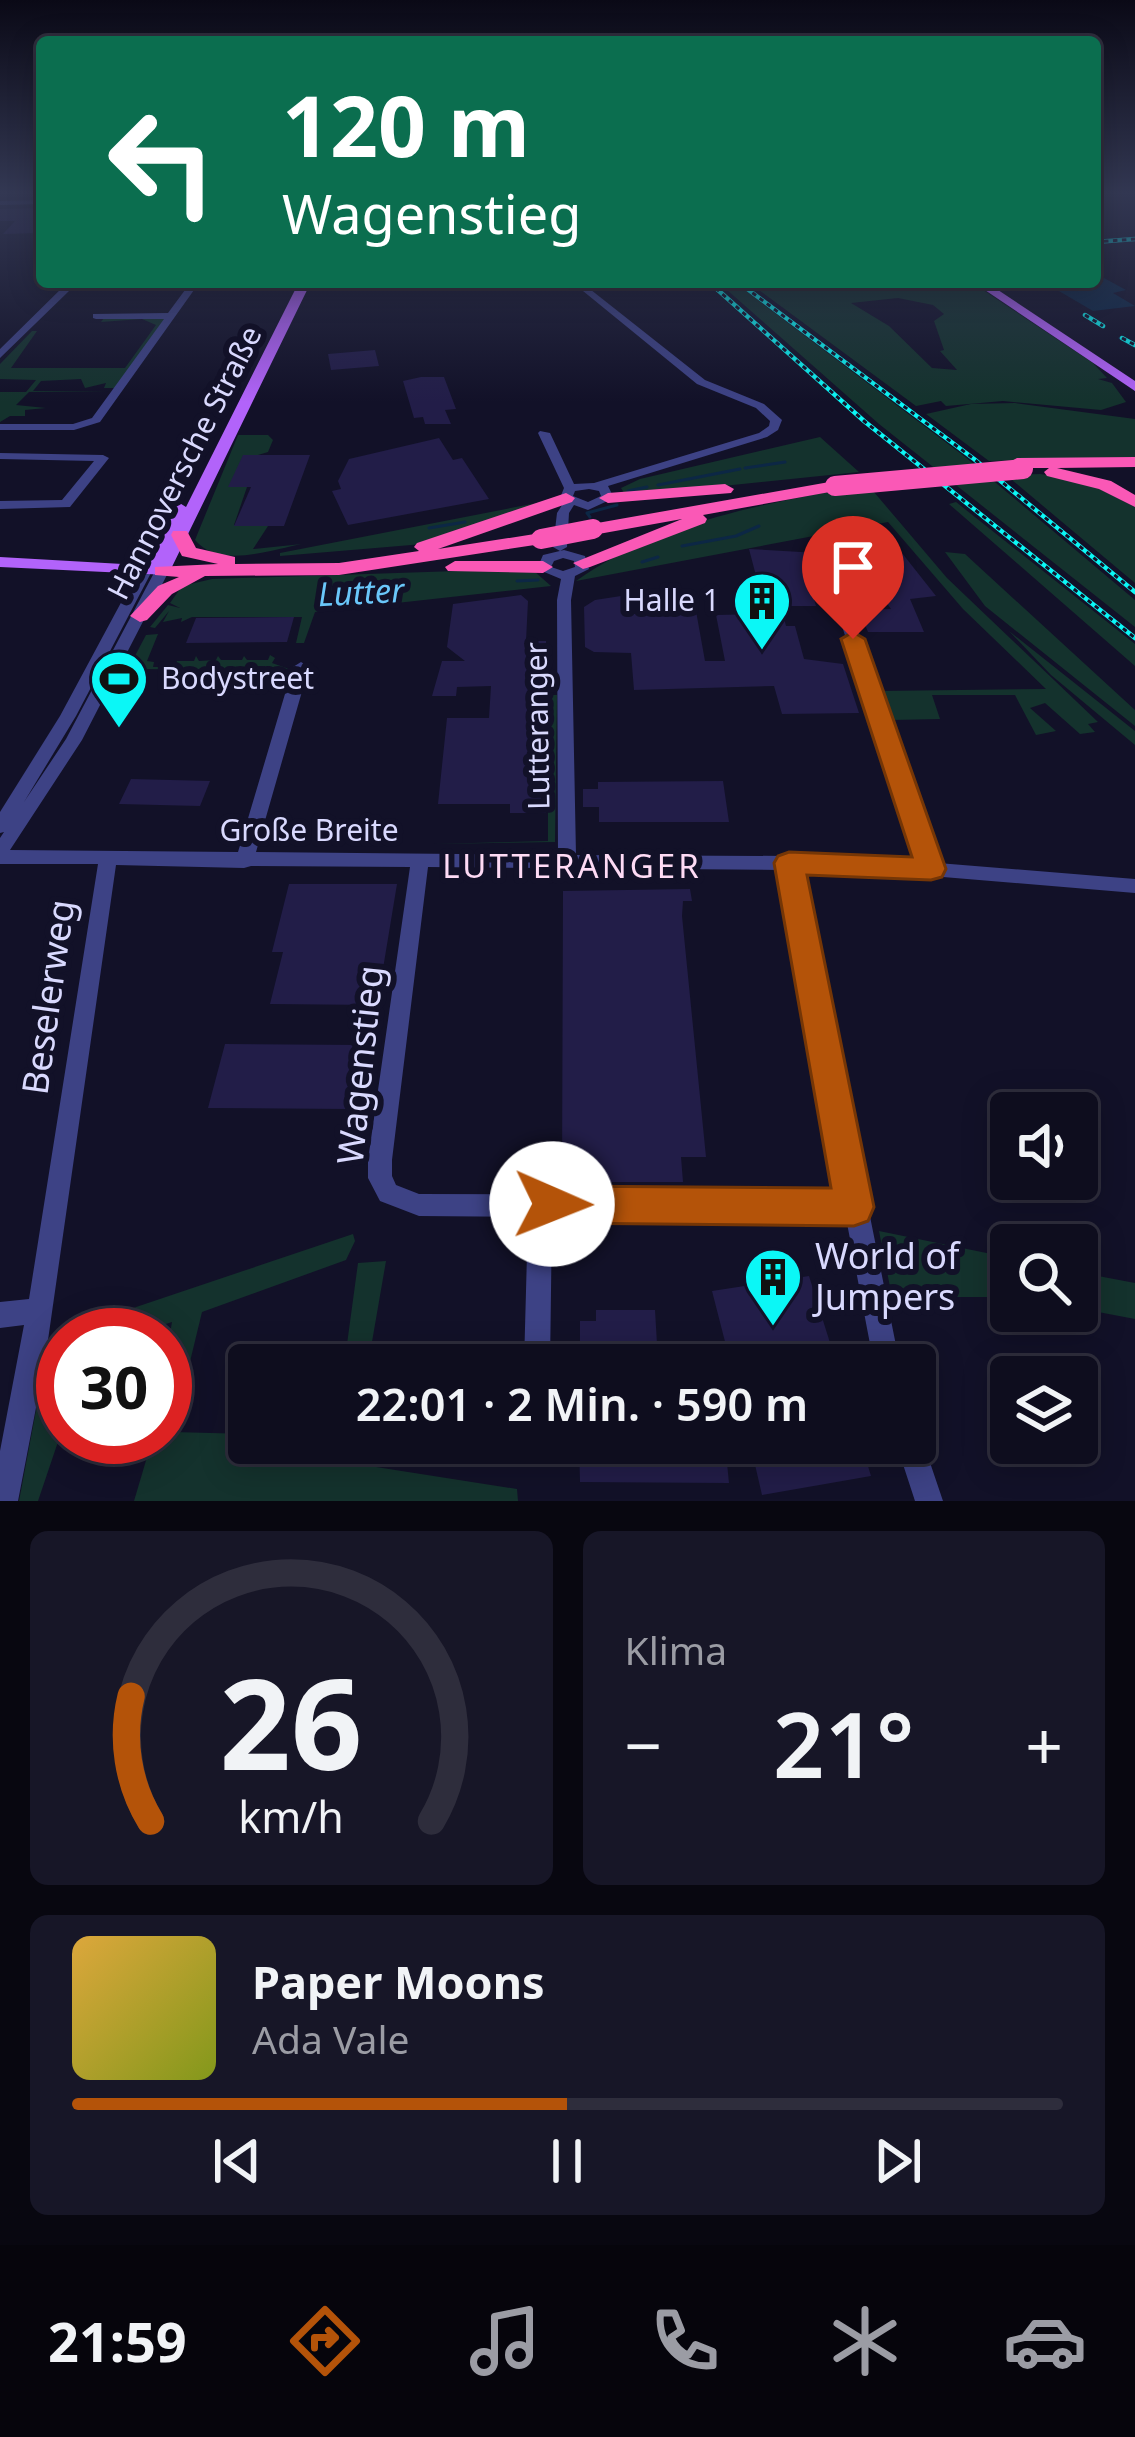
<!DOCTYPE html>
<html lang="de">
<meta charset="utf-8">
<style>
:root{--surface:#0e0d1e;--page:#171627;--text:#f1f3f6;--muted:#9b9ca4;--line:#2e2d3c;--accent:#b45309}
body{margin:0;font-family:"Noto Sans",sans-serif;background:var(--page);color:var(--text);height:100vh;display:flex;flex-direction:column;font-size:45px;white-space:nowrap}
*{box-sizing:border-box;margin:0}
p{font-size:39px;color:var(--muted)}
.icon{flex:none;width:66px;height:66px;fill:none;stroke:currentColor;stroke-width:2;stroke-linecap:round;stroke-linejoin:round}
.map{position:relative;height:1501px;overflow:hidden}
.drawer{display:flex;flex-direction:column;gap:30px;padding:30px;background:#080710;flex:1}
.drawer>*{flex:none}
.banner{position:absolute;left:36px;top:36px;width:1065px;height:252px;border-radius:12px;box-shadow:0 6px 30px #0003,0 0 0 3px var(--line);background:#0b6e4f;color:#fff;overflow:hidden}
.tools{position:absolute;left:990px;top:1092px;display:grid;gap:24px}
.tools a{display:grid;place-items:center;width:108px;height:108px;border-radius:12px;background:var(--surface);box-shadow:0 6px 30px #0003,0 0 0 3px var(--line);font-size:60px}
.speed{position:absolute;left:36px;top:1308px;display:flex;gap:24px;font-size:60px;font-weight:700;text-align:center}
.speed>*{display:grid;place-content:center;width:156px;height:156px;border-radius:50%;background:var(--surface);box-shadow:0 6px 30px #0003,0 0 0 3px var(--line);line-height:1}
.speed .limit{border:18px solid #d22;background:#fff;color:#111}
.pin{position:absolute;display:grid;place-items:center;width:102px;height:102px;color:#fff;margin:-123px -51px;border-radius:50% 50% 50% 0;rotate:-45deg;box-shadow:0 0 12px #0007}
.pin .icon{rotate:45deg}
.me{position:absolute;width:132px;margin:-66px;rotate:91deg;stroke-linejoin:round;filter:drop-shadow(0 0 9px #0008)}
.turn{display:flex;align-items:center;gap:42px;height:252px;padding:0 48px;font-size:54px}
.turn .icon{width:156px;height:156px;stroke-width:2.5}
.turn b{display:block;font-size:84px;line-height:102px}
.big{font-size:90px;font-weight:600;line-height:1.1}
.drawer .widget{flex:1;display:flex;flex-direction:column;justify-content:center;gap:18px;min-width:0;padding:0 42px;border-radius:18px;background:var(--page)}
.drawer .dial{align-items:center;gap:0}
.dial svg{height:312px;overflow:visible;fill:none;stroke:var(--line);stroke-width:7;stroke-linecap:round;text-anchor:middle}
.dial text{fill:var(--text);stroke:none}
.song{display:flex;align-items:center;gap:36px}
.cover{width:144px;height:144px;border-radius:18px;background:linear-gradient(135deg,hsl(40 70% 55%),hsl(70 70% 35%))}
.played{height:12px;border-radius:6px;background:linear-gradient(90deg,var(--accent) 50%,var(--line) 50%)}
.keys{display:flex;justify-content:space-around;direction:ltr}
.heat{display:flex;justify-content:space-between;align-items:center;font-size:66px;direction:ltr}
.drawer .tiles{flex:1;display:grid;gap:30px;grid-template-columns:1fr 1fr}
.widget:last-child{grid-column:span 2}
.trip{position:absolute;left:228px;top:1344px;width:708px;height:120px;border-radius:12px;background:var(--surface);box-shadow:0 6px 30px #0003,0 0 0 3px var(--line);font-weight:600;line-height:120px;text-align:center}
.dock{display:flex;height:192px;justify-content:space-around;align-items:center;background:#06050c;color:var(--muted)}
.dock .icon{width:84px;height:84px}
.dock .selected{color:var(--accent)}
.dock b{font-size:54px;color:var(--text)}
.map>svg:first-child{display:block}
.green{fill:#14322d;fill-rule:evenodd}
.water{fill:#0c2745}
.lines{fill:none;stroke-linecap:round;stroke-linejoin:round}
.stream{stroke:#0c2745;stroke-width:3}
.building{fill:#221d48}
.minor{fill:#3d4285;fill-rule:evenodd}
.major{fill:#b263fa;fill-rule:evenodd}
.highway{fill:#fa58b6;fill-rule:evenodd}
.rail-casing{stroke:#0bf7f6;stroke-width:4.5}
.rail{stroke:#121128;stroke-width:3;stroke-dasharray:4.5;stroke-linecap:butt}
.highway-bridge{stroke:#fa58b6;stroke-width:20}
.route{fill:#b45309;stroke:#753606;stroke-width:3}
.labels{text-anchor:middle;stroke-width:12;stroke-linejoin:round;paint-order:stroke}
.street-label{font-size:30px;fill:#d9d9fe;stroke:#121128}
.poi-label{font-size:30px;fill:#d9d9fe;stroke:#121128;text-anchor:end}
.water-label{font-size:33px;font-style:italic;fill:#6ac7fa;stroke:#121128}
.neighbourhood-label{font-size:33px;letter-spacing:3px;fill:#fedbf5;stroke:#121128}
.near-street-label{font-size:36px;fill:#d9d9fe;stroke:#121128}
.near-poi-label{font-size:36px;fill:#d9d9fe;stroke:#121128;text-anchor:start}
</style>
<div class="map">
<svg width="1135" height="1501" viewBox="0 0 1135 1501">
<rect width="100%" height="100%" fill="#121128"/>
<path class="green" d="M718,282H734L964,456L1135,600V627L879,424Z
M748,282H971L1093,363L1107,378L1098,379L1112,383L1126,402L1101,410L1003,401L946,406L941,401L916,406ZM898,298L933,305L944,314L934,321L944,350L940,351L957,370L932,368L889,326L851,303Z
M104,318H166L116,388H104L106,383L85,388L81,379L41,381L33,391H109L29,392L16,405L46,408L25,410V416H10L0,422V392H26L36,380L0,379V364L32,331H37L11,368H125L156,325L142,319L101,322Z
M1015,403L1135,419V457L989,461L926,414L971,404Z
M238,435H268L273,440L268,452L258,455L234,525L268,526L253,549L302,544C270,550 219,569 195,540Z
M820,437L859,472L626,496L621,488L640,479Z
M1040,474L1082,480L1135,507V583L1006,475Z
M868,485L947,578L1098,722L1088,724L1095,732L1080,734L1045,703L1030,708L1056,731L1036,735L1015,695H932L940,719L891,720L881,691L1046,689L963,609L888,522L576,581C661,521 767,503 868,485Z
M547,501L423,544L280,556V553Z
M956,502L1135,644V666L949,504Z
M945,552L965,554L1135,710V726L985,606Z
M518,569L534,571L551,586L315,612L304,643H296L302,617H192L181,622L182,618L163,622L169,611L155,628L150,627L168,605L180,608L170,603L182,586L212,579Z
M1009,631L1135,731V745L1051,675Z
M158,634L147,661L154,662L153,667H174L177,661H194L196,656L199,661L216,660L218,656L221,660H242L244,656L247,660H268L270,655L275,658L272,663L292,670L128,669L146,635Z
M548,695H557L555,842L433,844L548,841Z
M879,1231L1011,1258V1297H892Z
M353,1234L355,1241L346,1260L202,1312L173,1432L249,1434V1443H355L357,1464L517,1489L518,1501H134L153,1437H165V1405L176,1361H165L172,1322L132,1335H63V1427L38,1501H19L50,1336Z
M386,1261L368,1365H329V1360L345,1359L358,1263Z
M1077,1272L1135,1283V1319L1077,1308Z"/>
<path class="water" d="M1104,278L1126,290L1113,293L1135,306L1093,311L1047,284Z"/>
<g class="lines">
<path class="stream" d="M1120,338L1135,347
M745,468L785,462
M658,485L740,469
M628,491L647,487
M590,517L587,513L617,505
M429,528L465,522
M682,546L736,536L759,526
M642,562L658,557
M517,581L538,580"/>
</g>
<path class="building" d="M42,208L38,233L3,234L15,221H0V209Z
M375,350L379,366L331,370L328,354Z
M421,377H444L456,409L445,410L451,424H425L423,417L414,418L403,381Z
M439,438L453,460L462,458L489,499L348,525L332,491L341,489L338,481L349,459Z
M243,455H310L284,526H234L251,487H228Z
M883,529L936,596L910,599L924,632H868L859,610L891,609L837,533Z
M749,549L818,553L834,599H814L816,606H781L786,626H795L804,659L843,664L859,713L782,714L774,686L634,690L631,653L594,652L585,647L584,607L595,600L621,596V601L694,600L705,661H725L716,615L766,614Z
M521,595L528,601L526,641H546V813H510V804H438L447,718H489L491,686L457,687L456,696H432L442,661H465L447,647L453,604Z
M294,617L287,642L186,643L196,618Z
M131,779L210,781L200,806L119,804Z
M723,781L729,822H599V807H583V789H598V782Z
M289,884H397L377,1005L270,1004L283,952H272Z
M690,889L692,901H683L682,916L706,1157H681L683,1182H562L563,891Z
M225,1044L360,1045L349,1109L208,1108Z
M809,1276L837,1365H731L712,1291Z
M596,1310H655L657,1344L580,1343V1321H596Z
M374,1443H434L433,1459H373Z
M579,1443H725L729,1483L580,1482Z
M750,1443H861L871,1476L762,1495Z"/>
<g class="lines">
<path class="minor" d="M42,200V204L0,205V201Z
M68,282H76L75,285L302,284L306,287L302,290H194L100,422L74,430H0V424H73L92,418L164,319H96L93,318V314L168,313L185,290L69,291L0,358V349Z
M572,282H581L705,380L764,404L782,420L778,430L767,437L608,486L614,498L588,510L574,505L569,513L567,547L560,551L553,547L557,513L564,502L560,498L564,488L538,433L540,431L550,433L574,484L594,483L759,433L769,426L770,421L756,408L697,384ZM589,489L599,491L601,496L588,502L573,496L575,491Z
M0,453L103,455L109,458L70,507L0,509V501L62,500L94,461L0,459Z
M564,550L585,556L589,569L575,576L571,600L576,855L789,856L919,862L840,620L847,616L854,620L938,863L1135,879V893L931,876L800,870L900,1365H874L846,1218L552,1217L550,1365H524L528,1217L419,1216L380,1201L368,1178V1160L410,867L251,866L244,868L116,865L45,1361L18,1501H0V1451L24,1325L0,1328V1302L29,1299L98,864H0V838L4,832L0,833V812L60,716L138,571L145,567L152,571L76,716L24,802L66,739L155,571L162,567L169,571L82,740L10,850L238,852L293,667L301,662L309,667L256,852L558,855L557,600L561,579L537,569L543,555ZM563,558L574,561L575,567L563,571L551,567L554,561ZM428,867L781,870L842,1195L419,1194L396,1185L392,1176V1160Z
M915,1431L920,1433L943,1501H915L896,1443H915Z"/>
<path class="major" d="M299,282H311L168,575L0,567V557L140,565L172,504L178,502L186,507Z
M973,282H986L1135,381V391Z"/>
<path class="highway" d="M1135,457V467L1057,468L1111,481L1135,495V507L1099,489L1047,476L1044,472L1049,468H1017L1008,463L1017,458Z
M835,481L844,486L841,490L703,515L707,519L705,523L590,567L583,569L573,563L682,519L593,535L584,529L586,525Z
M725,484L734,489L731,493L608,503L599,498L608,493Z
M566,493L575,498L572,502L438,549L541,533L550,539L548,543L339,575L205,576L172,594L147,620L140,622L130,616L158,586L179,577L155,575V567L218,564L182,556L171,535L173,531H187L196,548L235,557V564L339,563L419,551L414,547L417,543Z
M455,561H543L553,567L543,573L448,571L445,567Z"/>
<defs>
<path id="rail" d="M1095,242L1135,239
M709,282L864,421L1135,638
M738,282L974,459L1135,592
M1085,315L1103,326
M1122,338L1135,345"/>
</defs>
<use href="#rail" class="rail-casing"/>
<use href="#rail" class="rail"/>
<path class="highway-bridge" d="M835,486L1023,469
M541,539L593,529"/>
</g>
<linearGradient id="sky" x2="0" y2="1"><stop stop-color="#0a0916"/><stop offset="0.48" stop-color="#333853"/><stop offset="1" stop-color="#333853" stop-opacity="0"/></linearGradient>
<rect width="1135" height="402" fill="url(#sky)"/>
<path class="route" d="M853,632L865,639L946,869L942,877L931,880L807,875L874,1207L868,1221L854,1226L552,1223L538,1218L532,1204L538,1191L552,1186L831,1188L774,863L778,856L789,852L912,857L841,639Z"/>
<defs>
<symbol id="building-pin" viewBox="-11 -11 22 30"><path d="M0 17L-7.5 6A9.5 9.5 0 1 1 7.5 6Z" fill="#0bf7f6" stroke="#121128"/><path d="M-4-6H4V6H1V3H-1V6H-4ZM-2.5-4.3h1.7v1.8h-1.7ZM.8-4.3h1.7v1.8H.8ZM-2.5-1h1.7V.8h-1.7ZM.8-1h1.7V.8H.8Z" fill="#111"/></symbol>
<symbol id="stadium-pin" viewBox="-11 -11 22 30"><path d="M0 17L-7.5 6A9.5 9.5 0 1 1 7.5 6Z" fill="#0bf7f6" stroke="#121128"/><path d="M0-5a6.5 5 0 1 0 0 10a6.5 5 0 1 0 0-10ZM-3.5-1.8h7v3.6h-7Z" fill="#111"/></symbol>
</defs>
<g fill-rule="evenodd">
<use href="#building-pin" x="729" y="568" width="66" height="90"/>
<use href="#stadium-pin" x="86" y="646" width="66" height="90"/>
<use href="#building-pin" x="740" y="1244" width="66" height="90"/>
</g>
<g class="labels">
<g class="street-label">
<text transform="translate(185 463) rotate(-63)" y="10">Hannoversche Straße</text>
<text transform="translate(538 726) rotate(-91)" y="10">Lutteranger</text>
<text x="309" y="841">Große Breite</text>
</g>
<g class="poi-label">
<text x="720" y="611">Halle 1</text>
<text x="161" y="689" text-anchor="start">Bodystreet</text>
</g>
<g class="water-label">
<text transform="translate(361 592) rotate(-3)" y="12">Lutter</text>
</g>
<g class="neighbourhood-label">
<text x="572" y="878">LUTTERANGER</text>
</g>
<g class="near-street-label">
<text transform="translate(48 997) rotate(-82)" y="13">Beselerweg</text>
<text transform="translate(360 1065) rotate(-84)" y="13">Wagenstieg</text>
</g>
<g class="near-poi-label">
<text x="815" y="1269">World of<tspan x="815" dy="41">Jumpers</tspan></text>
</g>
</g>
</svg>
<div class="tools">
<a><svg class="icon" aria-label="sound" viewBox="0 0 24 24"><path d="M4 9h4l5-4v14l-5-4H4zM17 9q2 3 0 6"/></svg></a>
<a><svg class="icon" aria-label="search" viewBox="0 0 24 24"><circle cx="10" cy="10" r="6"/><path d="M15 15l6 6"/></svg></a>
<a><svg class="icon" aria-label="layers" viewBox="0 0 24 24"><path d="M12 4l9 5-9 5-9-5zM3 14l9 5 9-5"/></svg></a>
</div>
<div class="speed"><div class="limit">30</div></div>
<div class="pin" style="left:853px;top:639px;background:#d93025"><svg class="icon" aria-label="arrive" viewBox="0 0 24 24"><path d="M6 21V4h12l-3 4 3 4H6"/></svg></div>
<svg class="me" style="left:552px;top:1204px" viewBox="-20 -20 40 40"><circle r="19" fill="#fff"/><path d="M0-13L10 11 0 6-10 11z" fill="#b45309"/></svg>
<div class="trip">22:01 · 2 Min. · 590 m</div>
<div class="banner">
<div class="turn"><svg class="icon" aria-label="left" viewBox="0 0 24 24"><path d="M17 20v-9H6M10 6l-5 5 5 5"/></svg><div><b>120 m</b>Wagenstieg</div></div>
</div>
</div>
<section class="drawer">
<div class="tiles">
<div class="widget dial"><svg viewBox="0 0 100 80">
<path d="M14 69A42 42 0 1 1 86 69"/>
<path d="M14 69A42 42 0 0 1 9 37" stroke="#b45309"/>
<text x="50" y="56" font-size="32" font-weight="700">26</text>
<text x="50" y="72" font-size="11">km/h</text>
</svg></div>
<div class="widget"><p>Klima</p>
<div class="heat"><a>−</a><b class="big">21°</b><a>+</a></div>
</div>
<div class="widget">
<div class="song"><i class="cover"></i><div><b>Paper Moons</b><p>Ada Vale</p></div></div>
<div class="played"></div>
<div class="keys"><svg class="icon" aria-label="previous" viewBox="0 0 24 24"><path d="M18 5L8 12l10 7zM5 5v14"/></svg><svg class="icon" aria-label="pause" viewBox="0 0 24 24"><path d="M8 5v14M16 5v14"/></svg><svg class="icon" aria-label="next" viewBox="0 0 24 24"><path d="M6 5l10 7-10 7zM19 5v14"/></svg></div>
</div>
</div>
</section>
<nav class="dock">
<b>21:59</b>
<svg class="icon selected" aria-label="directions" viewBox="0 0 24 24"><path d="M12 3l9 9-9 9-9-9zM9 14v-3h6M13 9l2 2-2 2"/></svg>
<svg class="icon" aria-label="music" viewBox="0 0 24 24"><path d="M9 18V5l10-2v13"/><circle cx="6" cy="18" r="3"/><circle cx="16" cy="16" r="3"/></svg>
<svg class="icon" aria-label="phone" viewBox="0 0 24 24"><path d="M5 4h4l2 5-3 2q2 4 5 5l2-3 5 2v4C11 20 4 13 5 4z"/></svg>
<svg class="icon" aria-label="climate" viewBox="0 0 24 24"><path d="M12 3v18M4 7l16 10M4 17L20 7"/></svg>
<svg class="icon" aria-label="car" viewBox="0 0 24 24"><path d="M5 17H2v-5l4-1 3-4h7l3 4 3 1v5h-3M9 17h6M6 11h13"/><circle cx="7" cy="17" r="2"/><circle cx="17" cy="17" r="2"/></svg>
</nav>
